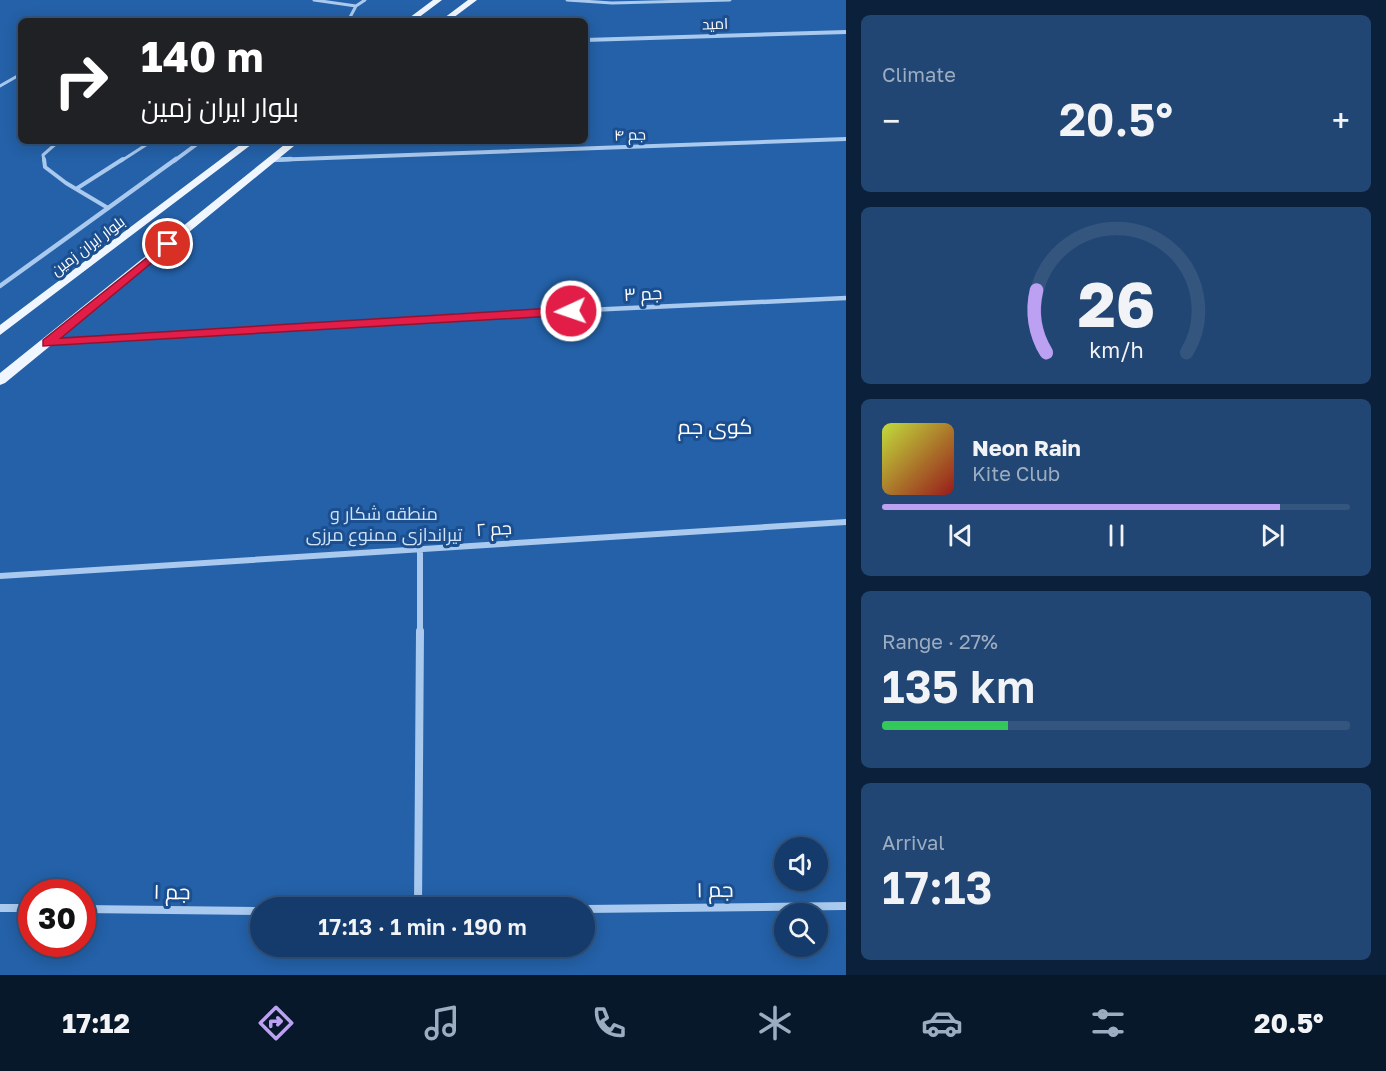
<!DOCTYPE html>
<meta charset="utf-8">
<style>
:root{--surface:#143b6b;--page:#214673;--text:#f1f3f6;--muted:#9dadc1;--line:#33557e;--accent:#bca0f2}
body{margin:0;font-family:"Golos Text",Cairo,sans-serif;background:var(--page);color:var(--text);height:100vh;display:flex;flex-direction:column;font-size:22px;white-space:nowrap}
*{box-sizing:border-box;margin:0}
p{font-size:20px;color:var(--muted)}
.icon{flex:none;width:33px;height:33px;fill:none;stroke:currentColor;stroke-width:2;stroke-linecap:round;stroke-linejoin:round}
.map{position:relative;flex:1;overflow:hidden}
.sheet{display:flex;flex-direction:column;gap:15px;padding:15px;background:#0b203b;width:540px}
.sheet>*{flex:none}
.hud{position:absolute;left:18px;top:18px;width:570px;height:126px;border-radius:9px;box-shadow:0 3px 15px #0003,0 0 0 2px var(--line);background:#202124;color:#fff;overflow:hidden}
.fabs{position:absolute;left:774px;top:837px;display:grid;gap:12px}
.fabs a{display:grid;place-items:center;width:54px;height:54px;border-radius:50%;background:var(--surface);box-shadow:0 3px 15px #0003,0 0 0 2px var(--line);font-size:30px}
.speed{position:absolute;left:18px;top:879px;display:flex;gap:12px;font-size:30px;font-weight:700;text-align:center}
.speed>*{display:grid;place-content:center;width:78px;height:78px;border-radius:50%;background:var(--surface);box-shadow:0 3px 15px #0003,0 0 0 2px var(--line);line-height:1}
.speed .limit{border:9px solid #d22;background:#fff;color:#111}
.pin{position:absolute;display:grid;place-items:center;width:51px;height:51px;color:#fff;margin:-26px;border:3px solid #fff;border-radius:50%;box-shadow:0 2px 6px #0007}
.me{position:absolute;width:66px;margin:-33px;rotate:267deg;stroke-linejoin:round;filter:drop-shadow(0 0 4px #0008)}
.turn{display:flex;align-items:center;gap:21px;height:126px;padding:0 24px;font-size:27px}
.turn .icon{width:78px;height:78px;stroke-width:2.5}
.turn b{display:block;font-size:42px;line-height:51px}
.big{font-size:45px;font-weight:600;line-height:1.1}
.sheet .widget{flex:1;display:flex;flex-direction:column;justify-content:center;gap:9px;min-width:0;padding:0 21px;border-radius:9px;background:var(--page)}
.sheet .dial{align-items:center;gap:0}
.dial svg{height:156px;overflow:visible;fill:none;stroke:var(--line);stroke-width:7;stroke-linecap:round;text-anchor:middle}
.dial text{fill:var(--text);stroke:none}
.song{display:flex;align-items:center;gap:18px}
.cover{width:72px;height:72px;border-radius:9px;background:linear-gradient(135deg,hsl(70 70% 55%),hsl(0 70% 35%))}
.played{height:6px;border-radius:3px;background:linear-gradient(90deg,var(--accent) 85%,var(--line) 85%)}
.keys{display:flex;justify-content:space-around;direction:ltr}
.heat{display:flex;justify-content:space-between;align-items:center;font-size:33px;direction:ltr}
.charge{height:9px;border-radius:4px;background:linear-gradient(90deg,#34c759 27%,var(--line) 0)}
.trip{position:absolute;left:250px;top:897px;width:345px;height:60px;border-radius:30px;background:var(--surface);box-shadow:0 3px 15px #0003,0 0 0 2px var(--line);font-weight:600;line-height:60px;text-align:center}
.tabs{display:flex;height:96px;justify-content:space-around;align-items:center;background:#08182b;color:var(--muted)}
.tabs .icon{width:42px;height:42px}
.tabs .on{color:var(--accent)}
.tabs b{font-size:27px;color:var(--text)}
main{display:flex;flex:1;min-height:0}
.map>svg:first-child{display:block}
.green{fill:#2461a8;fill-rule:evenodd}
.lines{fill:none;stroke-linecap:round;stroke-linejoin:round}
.lane-far1{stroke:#a9c9ee;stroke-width:3}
.lane{stroke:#a9c9ee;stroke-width:4}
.street-far3{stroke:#a9c9ee;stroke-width:4}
.street-far2{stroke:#a9c9ee;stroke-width:4.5}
.street-far1{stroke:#a9c9ee;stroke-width:6}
.street{stroke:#a9c9ee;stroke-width:8}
.primary{fill:#f0f6ff;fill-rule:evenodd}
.route{fill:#e11d48;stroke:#92132f;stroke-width:1.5}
.labels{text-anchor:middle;stroke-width:6;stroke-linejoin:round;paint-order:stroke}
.far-street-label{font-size:15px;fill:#fff;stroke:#1b4f8f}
.street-label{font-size:18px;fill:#fff;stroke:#1b4f8f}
.park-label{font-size:18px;fill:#cfe3fa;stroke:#1b4f8f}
.quarter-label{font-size:21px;fill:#fff;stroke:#1b4f8f}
.near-street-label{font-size:21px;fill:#fff;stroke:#1b4f8f}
</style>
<main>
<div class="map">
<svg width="846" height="975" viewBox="0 0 846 975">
<rect width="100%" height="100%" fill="#1b4f8f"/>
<path class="green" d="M0,0H846V975H0ZM21,21H585V141H21ZM784,848H818V880H784ZM32,892H82V944H32ZM261,908H585V946H261ZM784,914H818V946H784Z"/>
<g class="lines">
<path class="lane-far1" d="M314,0L356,6L348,21
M567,0L612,3L730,0
M356,6L365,0
M0,86L21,74
M44,161L43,155L59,141
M121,161L152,141"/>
<path class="lane" d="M44,159L45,167L66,183L108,208
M76,189L123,159"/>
<path class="street-far3" d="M585,40L846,32
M272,160L846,139
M174,161L201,141"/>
<path class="street-far2" d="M272,160L291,159
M0,286L176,159
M47,343L457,316L846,298"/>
<path class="street-far1" d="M0,576L846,522
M420,633V549"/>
<path class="street" d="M0,908H32
M418,908L420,631
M82,909L261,911
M585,909L846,906"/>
<path class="primary" d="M433,0H442L414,21H405Z
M468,0H477L449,21H440Z
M245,141H256L0,335V325Z
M289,141H300L5,383L0,385V373Z"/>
</g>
<path class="route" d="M168,241L173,244L172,246L61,338L571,307L577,311L571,315L43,346V340Z"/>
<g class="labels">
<g class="far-street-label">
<text transform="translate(715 24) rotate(-2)" y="5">امید</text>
<text transform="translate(630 135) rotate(-2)" y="5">جم ۴</text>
<text transform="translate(88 246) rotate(-37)" y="5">بلوار ایران زمین</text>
</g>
<g class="street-label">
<text transform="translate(643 294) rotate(-3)" y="6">جم ۳</text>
<text transform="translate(494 529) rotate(-4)" y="6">جم ۲</text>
</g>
<g class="park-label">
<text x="384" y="520">منطقه شکار و<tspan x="384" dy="21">تیراندازی ممنوع مرزی</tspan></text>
</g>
<g class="quarter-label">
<text x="715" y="434">کوی جم</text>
</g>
<g class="near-street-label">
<text transform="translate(715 890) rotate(-1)" y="7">جم ۱</text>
<text transform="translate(172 892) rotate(1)" y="7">جم ۱</text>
</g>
</g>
</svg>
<div class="fabs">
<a><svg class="icon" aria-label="sound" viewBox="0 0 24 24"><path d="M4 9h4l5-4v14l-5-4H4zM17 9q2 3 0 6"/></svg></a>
<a><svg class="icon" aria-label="search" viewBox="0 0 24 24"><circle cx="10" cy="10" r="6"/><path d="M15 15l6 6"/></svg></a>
</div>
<div class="speed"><div class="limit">30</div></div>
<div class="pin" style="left:168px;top:244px;background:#d93025"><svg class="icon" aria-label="arrive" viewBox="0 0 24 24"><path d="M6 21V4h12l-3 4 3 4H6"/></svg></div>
<svg class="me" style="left:571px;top:311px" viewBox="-20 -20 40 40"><circle r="17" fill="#e11d48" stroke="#fff" stroke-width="3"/><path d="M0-11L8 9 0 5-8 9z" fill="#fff"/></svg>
<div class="trip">17:13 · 1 min · 190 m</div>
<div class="hud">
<div class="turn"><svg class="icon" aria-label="right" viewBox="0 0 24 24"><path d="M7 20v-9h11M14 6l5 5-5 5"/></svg><div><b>140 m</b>بلوار ایران زمین</div></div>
</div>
</div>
<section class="sheet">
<div class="widget"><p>Climate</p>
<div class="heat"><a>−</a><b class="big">20.5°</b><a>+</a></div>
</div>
<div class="widget dial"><svg viewBox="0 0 100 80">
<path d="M14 69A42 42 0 1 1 86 69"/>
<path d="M14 69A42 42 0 0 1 9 37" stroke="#bca0f2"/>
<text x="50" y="56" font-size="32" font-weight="700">26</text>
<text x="50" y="72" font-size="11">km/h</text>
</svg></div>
<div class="widget">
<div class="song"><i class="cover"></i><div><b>Neon Rain</b><p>Kite Club</p></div></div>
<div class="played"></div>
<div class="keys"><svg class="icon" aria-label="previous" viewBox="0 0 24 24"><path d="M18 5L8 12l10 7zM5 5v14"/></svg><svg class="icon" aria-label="pause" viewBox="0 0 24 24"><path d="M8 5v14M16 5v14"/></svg><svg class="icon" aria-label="next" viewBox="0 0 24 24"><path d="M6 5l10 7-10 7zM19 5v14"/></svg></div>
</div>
<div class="widget"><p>Range · 27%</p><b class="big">135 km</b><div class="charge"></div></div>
<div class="widget"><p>Arrival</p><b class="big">17:13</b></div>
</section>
</main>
<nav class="tabs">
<b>17:12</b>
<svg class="icon on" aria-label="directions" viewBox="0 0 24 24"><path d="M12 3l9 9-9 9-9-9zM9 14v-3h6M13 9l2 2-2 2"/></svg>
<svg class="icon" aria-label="music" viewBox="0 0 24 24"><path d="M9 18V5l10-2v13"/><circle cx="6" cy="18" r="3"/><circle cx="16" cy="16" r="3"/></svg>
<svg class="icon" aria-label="phone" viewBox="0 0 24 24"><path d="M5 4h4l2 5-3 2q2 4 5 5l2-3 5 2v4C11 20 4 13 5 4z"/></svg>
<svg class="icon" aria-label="climate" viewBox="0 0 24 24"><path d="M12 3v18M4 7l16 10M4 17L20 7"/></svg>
<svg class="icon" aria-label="car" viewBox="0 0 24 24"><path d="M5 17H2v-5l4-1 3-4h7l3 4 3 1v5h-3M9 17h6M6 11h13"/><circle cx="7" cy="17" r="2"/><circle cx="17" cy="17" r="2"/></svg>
<svg class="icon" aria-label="filters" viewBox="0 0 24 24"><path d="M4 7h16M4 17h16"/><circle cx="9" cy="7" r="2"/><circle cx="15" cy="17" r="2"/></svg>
<b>20.5°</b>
</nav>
